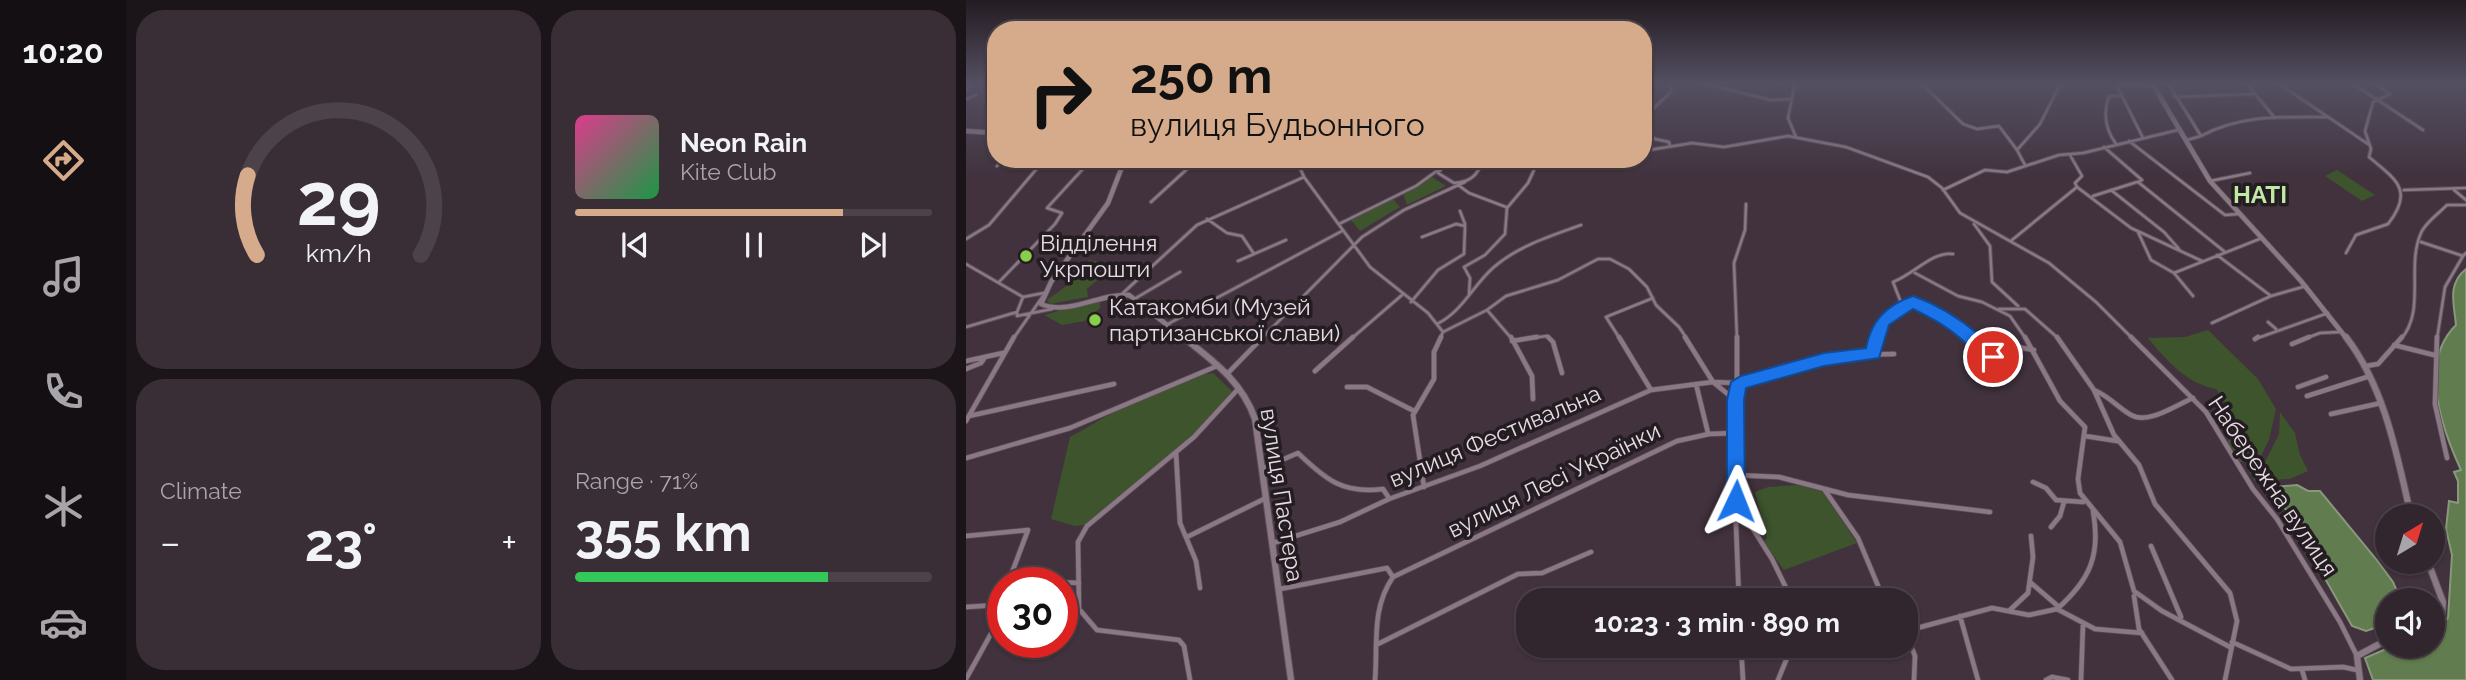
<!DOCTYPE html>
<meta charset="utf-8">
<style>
:root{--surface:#31262e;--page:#392e36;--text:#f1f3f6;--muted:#a8a5aa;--line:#4c434a;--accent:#d6ab8b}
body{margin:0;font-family:Raleway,sans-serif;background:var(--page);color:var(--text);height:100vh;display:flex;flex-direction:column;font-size:26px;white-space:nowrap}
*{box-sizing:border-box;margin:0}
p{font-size:23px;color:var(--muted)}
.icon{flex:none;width:38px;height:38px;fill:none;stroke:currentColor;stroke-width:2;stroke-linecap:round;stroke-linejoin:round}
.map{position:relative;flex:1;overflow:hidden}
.panel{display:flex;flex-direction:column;gap:10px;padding:10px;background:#1b1519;width:840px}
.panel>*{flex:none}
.banner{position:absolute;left:21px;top:21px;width:665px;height:147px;border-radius:28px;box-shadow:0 2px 5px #0004,0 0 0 2px var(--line);background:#d6ab8b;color:#111;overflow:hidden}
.needle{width:46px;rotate:38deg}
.tools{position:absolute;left:1409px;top:504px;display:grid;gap:14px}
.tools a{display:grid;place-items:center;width:70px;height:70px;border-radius:50%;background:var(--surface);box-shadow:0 2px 5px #0004,0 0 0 2px var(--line);font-size:35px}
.speed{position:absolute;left:21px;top:567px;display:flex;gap:14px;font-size:35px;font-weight:700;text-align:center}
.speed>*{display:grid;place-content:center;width:91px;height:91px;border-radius:50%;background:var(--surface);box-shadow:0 2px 5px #0004,0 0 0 2px var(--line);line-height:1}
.speed .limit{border:10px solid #d22;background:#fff;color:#111}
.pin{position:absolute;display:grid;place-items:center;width:60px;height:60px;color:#fff;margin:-30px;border:4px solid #fff;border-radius:50%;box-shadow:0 2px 7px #0007}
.me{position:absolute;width:77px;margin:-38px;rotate:2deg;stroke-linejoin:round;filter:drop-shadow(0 0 5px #0008)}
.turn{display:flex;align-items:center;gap:24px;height:147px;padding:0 28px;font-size:32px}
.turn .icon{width:91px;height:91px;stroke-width:2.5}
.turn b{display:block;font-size:49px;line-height:60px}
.big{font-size:52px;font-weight:700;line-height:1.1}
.panel .tile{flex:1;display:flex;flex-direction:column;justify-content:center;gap:10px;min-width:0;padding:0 24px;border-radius:28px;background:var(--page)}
.panel .dial{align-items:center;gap:0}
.dial svg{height:182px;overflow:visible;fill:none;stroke:var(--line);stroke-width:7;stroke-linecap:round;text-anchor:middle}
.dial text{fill:var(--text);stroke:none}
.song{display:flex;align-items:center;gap:21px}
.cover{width:84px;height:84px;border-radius:10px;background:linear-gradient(135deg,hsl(330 70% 55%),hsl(140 70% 35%))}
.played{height:7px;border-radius:4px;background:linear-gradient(90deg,var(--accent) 75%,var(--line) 75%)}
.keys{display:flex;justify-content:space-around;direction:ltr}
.heat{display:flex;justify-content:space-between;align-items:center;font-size:38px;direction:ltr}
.charge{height:10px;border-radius:5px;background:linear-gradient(90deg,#34c759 71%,var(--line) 0)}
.panel .tiles{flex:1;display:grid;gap:10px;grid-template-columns:repeat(2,1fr)}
.trip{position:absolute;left:550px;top:588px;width:402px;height:70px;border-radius:28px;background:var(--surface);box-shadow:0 2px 5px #0004,0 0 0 2px var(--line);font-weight:700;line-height:70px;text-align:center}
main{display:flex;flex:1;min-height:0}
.dock{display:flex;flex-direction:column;width:126px;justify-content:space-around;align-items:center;background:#140f12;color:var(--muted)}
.dock .icon{width:49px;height:49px}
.dock .active{color:var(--accent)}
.dock b{font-size:32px;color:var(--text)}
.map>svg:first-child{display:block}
.green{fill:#3d542d}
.water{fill:#617c4e;stroke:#89987b;stroke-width:2}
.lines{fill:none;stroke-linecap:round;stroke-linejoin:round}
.street-far1-casing{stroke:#5c4f59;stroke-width:4.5}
.street-casing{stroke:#5c4f59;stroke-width:6}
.secondary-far1-casing{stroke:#5c4f59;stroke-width:6}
.secondary-casing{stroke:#5c4f59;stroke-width:8}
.street-far1{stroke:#8a7885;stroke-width:2.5}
.street{stroke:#8a7885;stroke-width:4.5}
.secondary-far1{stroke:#8a7885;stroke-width:4.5}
.secondary{stroke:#8a7885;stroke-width:6}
.route{fill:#1a73e8;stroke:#114b97;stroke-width:2}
.poi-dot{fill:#87cf4a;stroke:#231c21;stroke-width:2.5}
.labels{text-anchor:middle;stroke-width:7;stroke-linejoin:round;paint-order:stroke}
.poi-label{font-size:23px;fill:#e6dbe3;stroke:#231c21;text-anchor:start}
.street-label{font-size:23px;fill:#e6dbe3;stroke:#231c21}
.neighbourhood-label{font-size:24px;font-weight:bold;fill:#c0e9a5;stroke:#231c21}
</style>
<main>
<nav class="dock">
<b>10:20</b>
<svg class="icon active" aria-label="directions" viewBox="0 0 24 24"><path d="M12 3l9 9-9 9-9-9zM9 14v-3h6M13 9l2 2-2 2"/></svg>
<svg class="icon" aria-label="music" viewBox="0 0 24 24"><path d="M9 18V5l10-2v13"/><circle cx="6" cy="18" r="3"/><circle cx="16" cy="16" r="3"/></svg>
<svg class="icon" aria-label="phone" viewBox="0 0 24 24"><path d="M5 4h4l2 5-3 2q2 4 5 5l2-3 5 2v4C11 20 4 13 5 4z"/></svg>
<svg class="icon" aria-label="climate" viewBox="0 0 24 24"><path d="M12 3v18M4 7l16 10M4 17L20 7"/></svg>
<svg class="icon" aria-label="car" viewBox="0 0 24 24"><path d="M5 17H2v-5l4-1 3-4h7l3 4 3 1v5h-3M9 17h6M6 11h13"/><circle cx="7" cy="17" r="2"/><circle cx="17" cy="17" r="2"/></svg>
</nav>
<section class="panel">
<div class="tiles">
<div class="tile dial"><svg viewBox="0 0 100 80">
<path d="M14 69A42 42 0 1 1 86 69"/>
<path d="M14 69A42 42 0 0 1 10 34" stroke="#d6ab8b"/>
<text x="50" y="56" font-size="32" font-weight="700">29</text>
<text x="50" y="72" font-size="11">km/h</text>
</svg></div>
<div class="tile">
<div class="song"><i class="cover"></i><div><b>Neon Rain</b><p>Kite Club</p></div></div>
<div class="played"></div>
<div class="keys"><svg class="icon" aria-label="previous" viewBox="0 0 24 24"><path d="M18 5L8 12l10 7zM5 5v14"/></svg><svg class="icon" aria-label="pause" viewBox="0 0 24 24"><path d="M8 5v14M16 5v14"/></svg><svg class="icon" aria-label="next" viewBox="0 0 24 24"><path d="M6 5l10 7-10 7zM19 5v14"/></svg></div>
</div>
<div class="tile"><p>Climate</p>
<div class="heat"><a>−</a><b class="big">23°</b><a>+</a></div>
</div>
<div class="tile"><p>Range · 71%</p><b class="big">355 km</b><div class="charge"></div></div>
</div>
</section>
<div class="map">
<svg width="1500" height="680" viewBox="0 0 1500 680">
<rect width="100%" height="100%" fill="#41323d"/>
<path class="green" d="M1371,170L1409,195L1396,201L1359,176Z
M466,177L480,186L441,205L437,193Z
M426,198L434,207L394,231L384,219Z
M123,260L139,263L127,275L136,276L121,289L122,297L84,304L81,300L106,282L108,276L122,273L123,269L118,267Z
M124,302H134V308L119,321L96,325L78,315Z
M1242,330L1292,379L1310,409L1303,440L1294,458L1274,462L1261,441L1278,431L1250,389C1221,384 1200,360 1182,338L1219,337Z
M247,373L266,391L233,431L118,525L109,526L85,519L104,437C148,413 196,380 247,373Z
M1314,412L1329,433L1334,455L1342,471L1324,479L1289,481L1280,467L1300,460L1313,434Z
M831,485L856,491L891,543L818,570L798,542L801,537L789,492L802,487Z"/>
<path class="water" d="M1500,269V680H1407L1399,658L1427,646H1466L1467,628L1482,618L1486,555L1480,529L1483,501L1492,503V481L1488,472L1495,470C1476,429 1452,362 1490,325C1488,304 1481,284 1500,269Z
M1331,485L1342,491H1354L1410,559L1427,582L1435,600H1421V624L1400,631L1386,626L1307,487Z"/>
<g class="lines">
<defs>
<path id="street-far1" d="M736,83L805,100L823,99
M829,83L822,118L830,137
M955,83L997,124L1011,129L1033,126L1051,150
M1202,83L1235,136L1221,140
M1280,83L1309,118
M1312,83L1402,144
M1386,83L1457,130
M1158,84L1152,88L1177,138
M1158,84L1187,86
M0,90L6,83
M1208,97L1288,94
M0,99L10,95
M677,118L704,93L707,83
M677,128L689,139L703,142L704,146
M1235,136C1275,114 1319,117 1363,117
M1163,141L1259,215L1273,214
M1150,144C1139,129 1137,113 1143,96H1154
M1138,147L1176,180L1172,182L1259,252
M677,151L726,143L758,147L822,136L880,147L962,177L976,188L994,213L1083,263L1130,302L1167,339
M1104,155L1116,176L1109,183L1111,187L1165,228L1236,261
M484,159L472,173L488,183C501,182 509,178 514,167L509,159
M611,159H633
M513,162L525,159
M1059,165L1051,150L1074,124L1095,83
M31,166L37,159
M338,177L404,267L462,313L477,332
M1244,181L1284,173
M492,185L503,193L540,207
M977,190L1019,170L1041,172L1093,155L1117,153L1212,130
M1145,190L1198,232L1213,249
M1438,190L1500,188
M1488,190L1500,200
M1127,196L1171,182
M185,202L232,159
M494,211L499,224
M241,219L261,233L276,236L288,254
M373,224L450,186L472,170
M1008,224L1024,246L1026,282L1052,306
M1172,232L1185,260L1208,273L1227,296
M0,239L23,225L79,159
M1046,240L1111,187
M1455,242L1497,256L1500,253
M1380,253L1390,235L1422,224C1449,190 1429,179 1403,157L1405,149L1399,131L1407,102L1424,94L1408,83
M1251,255L1305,296
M272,261L320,240
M0,264L57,297
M949,273L992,296L1016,302L1044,316L1060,339
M1208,273L1296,238
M33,282L89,224L96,213L81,208L126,159
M157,293L231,225L338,177L334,168L343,159
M503,295L504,278L498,267L519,255L539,234L541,208L562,183L573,159
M170,298L214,272
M445,302L472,270L498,254L499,226L490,224L456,237
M1033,309H1059L1093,339
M521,310L546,339
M933,311L934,300L927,282C948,274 967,251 987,254
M51,312L57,297L78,293
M1302,322L1310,329
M1246,323L1305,296L1340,286
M202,324L376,231
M471,324C497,311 507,285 528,267C552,246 585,236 615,225
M0,327L51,312V316L86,309
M477,332L521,310L540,296L592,280L632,259H644L663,269L681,287L690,305L713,327L721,339
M47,339L77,296
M295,339L396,237L438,210L499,182
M385,339L436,295
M474,339L477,332
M558,339L581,336L584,339
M654,339L640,317L687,298
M771,339L768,263L779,230L780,204
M911,339L924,315L949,302L1007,339
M1289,339L1362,313
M1338,339L1354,333L1374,332
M1435,339C1460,311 1440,266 1455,233C1459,223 1473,213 1481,205H1500
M1471,339L1479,287L1497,256"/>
<path id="street" d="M545,337L566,376L567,399
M582,337L587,342L596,373
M653,337L685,390
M719,337L747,382L769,400
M771,337V472L768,475L773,600
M1005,337L1022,357L1046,346L1068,350
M1059,337L1094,401L1119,427L1112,479L1114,493L1154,542L1168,591L1196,611L1264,647
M1091,337L1128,390L1148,435L1173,465L1189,504L1264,593L1271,621L1259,680
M1165,337L1240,412L1287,489L1311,519L1374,622L1391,656
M1471,337L1469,404L1481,458
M1289,339L1292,337
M546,341L571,337
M1326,344L1343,337
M1428,345L1468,355
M907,353L911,337
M0,361L37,353
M1400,366L1412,364L1436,337
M0,369L15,363L19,357
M349,371L387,337
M262,373L297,337
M730,384L742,433
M771,386C814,358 878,355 928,354
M381,387H401L448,411
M1332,387L1360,377
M1128,390C1143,396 1151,407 1165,415C1182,425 1210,405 1227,398
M1341,396L1404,376
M1365,414L1415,403
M3,416L148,384
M0,421L48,337
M1119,436L1151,441
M210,453L214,523L230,561L234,588
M0,458L104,428L251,366
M297,468L332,453C360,480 377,494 417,489L423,498
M768,475L813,477L882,495L1024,512
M1067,482L1080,488L1090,500L1117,502
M458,487L447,415L468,379V352L475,337
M858,489L892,538L918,600
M770,502L806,559L826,600
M1085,527L1094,516L1098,502
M0,536L62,530L42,583
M221,537L300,498
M307,543L374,522L423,499L514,466L685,390L747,382L770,383
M1185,546L1215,617
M427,577L711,441L743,434L769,433
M45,580L113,583
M1065,583L1093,607
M314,589L421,568L427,577C405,609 412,643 409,680
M1168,596L1173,629L1206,680
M32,605L37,595
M0,607L32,605L37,610
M1091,609C1124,580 1135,555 1127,511
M1043,611L1062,593L1067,557L1065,536
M994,616L1012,680
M940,631L1026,608L1063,615L1091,609L1129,629L1176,633
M940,633L949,656L948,680
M1266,642L1325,669L1377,667L1391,670
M410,645L552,574L576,573L625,552
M775,646L777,680
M861,646H880
M1336,670L1339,680
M0,679L37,612
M224,680L218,646L213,640L131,630L113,609L112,542L121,526L228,437L273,388
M812,680L826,646
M1080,680L1086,677L1102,680
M1115,680L1117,625"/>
<path id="secondary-far1" d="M1186,83L1244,181L1335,281L1381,339
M0,131L30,133
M159,159L142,203L85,282L75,304C103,316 134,293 163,295L219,339"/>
<path id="secondary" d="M217,337C247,361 276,381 289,419L325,680
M1380,337C1419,388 1431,455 1445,516
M1462,562L1477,602L1476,614L1466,621
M1394,680L1391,656L1421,640"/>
</defs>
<use href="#street-far1" class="street-far1-casing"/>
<use href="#street" class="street-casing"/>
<use href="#secondary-far1" class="secondary-far1-casing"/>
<use href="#secondary" class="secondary-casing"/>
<use href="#street-far1" class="street-far1"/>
<use href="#street" class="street"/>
<use href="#secondary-far1" class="secondary-far1"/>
<use href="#secondary" class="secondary"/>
</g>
<linearGradient id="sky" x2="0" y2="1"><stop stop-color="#241c22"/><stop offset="0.47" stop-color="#544f62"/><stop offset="1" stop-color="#544f62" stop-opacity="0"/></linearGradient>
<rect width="1500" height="178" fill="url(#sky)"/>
<path class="route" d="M947,296C970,304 993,318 1012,334C1020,341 1022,349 1033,352V361L1014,360C997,336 974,322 947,309L923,325L913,358L858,366L780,388L778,400L779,501L776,507H763L761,501V400L765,382L775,376L858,353L900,348C905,321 920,305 947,296Z"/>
<g class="poi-dot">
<circle cx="60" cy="256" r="7"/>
<circle cx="129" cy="320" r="7"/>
</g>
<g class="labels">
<g class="poi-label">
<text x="74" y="251">Відділення<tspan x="74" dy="26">Укрпошти</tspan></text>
<text x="143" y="315">Катакомби (Музей<tspan x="143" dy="26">партизанської слави)</tspan></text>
</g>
<g class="street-label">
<text transform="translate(529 436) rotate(-23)" y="8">вулиця Фестивальна</text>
<text transform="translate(588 480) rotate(-26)" y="8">вулиця Лесі Українки</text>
<text transform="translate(1307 486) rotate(56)" y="8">Набережна вулиця</text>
<text transform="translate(316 495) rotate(81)" y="8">вулиця Пастера</text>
</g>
<g class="neighbourhood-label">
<text x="1294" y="203">НАТІ</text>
</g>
</g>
</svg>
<div class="tools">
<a><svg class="needle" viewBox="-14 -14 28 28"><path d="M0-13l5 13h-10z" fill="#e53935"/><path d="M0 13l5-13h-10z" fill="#a8a5aa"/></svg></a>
<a><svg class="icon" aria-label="sound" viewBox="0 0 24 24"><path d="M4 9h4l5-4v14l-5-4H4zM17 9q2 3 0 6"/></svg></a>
</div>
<div class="speed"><div class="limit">30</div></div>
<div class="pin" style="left:1027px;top:357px;background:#d93025"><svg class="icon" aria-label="arrive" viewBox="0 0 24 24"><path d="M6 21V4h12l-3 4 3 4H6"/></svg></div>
<svg class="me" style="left:770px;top:501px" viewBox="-20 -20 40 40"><path d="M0-17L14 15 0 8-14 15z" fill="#1a73e8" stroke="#fff" stroke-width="4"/></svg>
<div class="trip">10:23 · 3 min · 890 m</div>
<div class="banner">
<div class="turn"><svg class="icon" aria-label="right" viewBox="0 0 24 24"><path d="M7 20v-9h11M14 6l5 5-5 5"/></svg><div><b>250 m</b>вулиця Будьонного</div></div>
</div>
</div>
</main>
